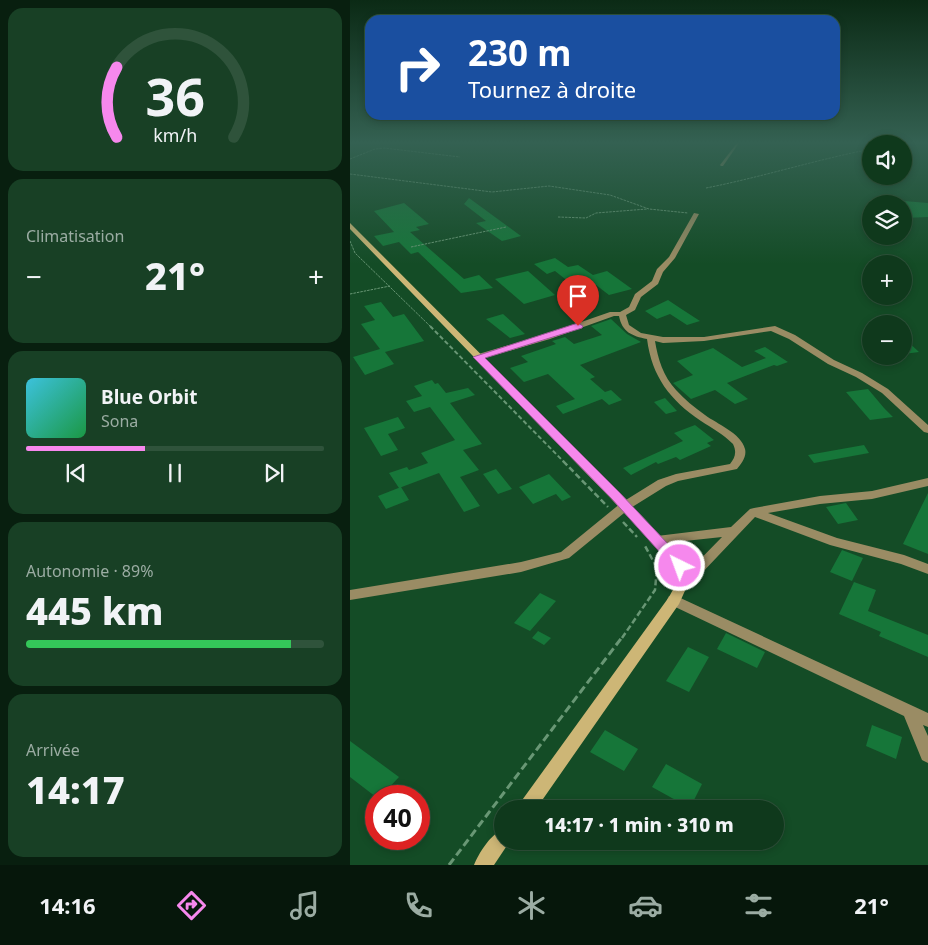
<!DOCTYPE html>
<html lang="fr">
<meta charset="utf-8">
<style>
:root{--surface:#0f391c;--page:#184025;--text:#f1f3f6;--muted:#9baca3;--line:#2f533b;--accent:#f688ed}
body{margin:0;font-family:"Noto Sans",sans-serif;background:var(--page);color:var(--text);height:100vh;display:flex;flex-direction:column;font-size:19px;white-space:nowrap}
*{box-sizing:border-box;margin:0}
p{font-size:16px;color:var(--muted)}
.icon{flex:none;width:28px;height:28px;fill:none;stroke:currentColor;stroke-width:2;stroke-linecap:round;stroke-linejoin:round}
.map{position:relative;flex:1;overflow:hidden}
.sheet{display:flex;flex-direction:column;gap:8px;padding:8px;background:#081f0f;width:350px}
.sheet>*{flex:none}
.guide{position:absolute;left:15px;top:15px;width:475px;height:105px;border-radius:15px;box-shadow:0 2px 8px #0003,0 0 0 1px var(--line);background:#1a4fa0;color:#fff;overflow:hidden}
.tools{position:absolute;left:512px;top:135px;display:grid;gap:10px}
.tools a{display:grid;place-items:center;width:50px;height:50px;border-radius:50%;background:var(--surface);box-shadow:0 2px 8px #0003,0 0 0 1px var(--line);font-size:25px}
.speed{position:absolute;left:15px;top:785px;display:flex;gap:10px;font-size:25px;font-weight:700;text-align:center}
.speed>*{display:grid;place-content:center;width:65px;height:65px;border-radius:50%;background:var(--surface);box-shadow:0 2px 8px #0003,0 0 0 1px var(--line);line-height:1}
.speed .limit{border:8px solid #d22;background:#fff;color:#111}
.pin{position:absolute;display:grid;place-items:center;width:42px;height:42px;color:#fff;margin:-51px -21px;border-radius:50% 50% 50% 0;rotate:-45deg;box-shadow:0 0 5px #0007}
.pin .icon{rotate:45deg}
.me{position:absolute;width:55px;margin:-28px;rotate:318deg;stroke-linejoin:round;filter:drop-shadow(0 0 4px #0008)}
.turn{display:flex;align-items:center;gap:18px;height:105px;padding:0 20px;font-size:22px}
.turn .icon{width:65px;height:65px;stroke-width:2.5}
.turn b{display:block;font-size:35px;line-height:42px}
.big{font-size:38px;font-weight:800;line-height:1.1}
.sheet .widget{flex:1;display:flex;flex-direction:column;justify-content:center;gap:8px;min-width:0;padding:0 18px;border-radius:15px;background:var(--page)}
.sheet .dial{align-items:center;gap:0}
.dial svg{height:130px;overflow:visible;fill:none;stroke:var(--line);stroke-width:7;stroke-linecap:round;text-anchor:middle}
.dial text{fill:var(--text);stroke:none}
.song{display:flex;align-items:center;gap:15px}
.cover{width:60px;height:60px;border-radius:8px;background:linear-gradient(135deg,hsl(190 70% 55%),hsl(140 70% 35%))}
.played{height:5px;border-radius:2px;background:linear-gradient(90deg,var(--accent) 40%,var(--line) 40%)}
.keys{display:flex;justify-content:space-around;direction:ltr}
.heat{display:flex;justify-content:space-between;align-items:center;font-size:28px;direction:ltr}
.charge{height:8px;border-radius:4px;background:linear-gradient(90deg,#34c759 89%,var(--line) 0)}
.trip{position:absolute;left:144px;top:800px;width:290px;height:50px;border-radius:25px;background:var(--surface);box-shadow:0 2px 8px #0003,0 0 0 1px var(--line);font-weight:800;line-height:50px;text-align:center}
.tabs{display:flex;height:80px;justify-content:space-around;align-items:center;background:#06170b;color:var(--muted)}
.tabs .icon{width:35px;height:35px}
.tabs .on{color:var(--accent)}
.tabs b{font-size:22px;color:var(--text)}
main{display:flex;flex:1;min-height:0}
.map>svg:first-child{display:block}
.building{fill:#167639}
.lines{fill:none;stroke-linecap:round;stroke-linejoin:round}
.path-far3{stroke:#699775;stroke-width:1;stroke-dasharray:2.5 1;stroke-linecap:butt}
.path-far2{stroke:#699775;stroke-width:2;stroke-dasharray:4.5 2.5;stroke-linecap:butt}
.path-far1{stroke:#699775;stroke-width:2.5;stroke-dasharray:6 3;stroke-linecap:butt}
.path{stroke:#699775;stroke-width:3;stroke-dasharray:8 4;stroke-linecap:butt}
.lane{fill:#9a8c64;fill-rule:evenodd}
.street{fill:#9a8c64;fill-rule:evenodd}
.secondary{fill:#cdb676;fill-rule:evenodd}
.route{fill:#f688ed;stroke:#a0589a}
</style>
<main>
<section class="sheet">
<div class="widget dial"><svg viewBox="0 0 100 80">
<path d="M14 69A42 42 0 1 1 86 69"/>
<path d="M14 69A42 42 0 0 1 14 26" stroke="#f688ed"/>
<text x="50" y="56" font-size="32" font-weight="700">36</text>
<text x="50" y="72" font-size="11">km/h</text>
</svg></div>
<div class="widget"><p>Climatisation</p>
<div class="heat"><a>−</a><b class="big">21°</b><a>+</a></div>
</div>
<div class="widget">
<div class="song"><i class="cover"></i><div><b>Blue Orbit</b><p>Sona</p></div></div>
<div class="played"></div>
<div class="keys"><svg class="icon" aria-label="previous" viewBox="0 0 24 24"><path d="M18 5L8 12l10 7zM5 5v14"/></svg><svg class="icon" aria-label="pause" viewBox="0 0 24 24"><path d="M8 5v14M16 5v14"/></svg><svg class="icon" aria-label="next" viewBox="0 0 24 24"><path d="M6 5l10 7-10 7zM19 5v14"/></svg></div>
</div>
<div class="widget"><p>Autonomie · 89%</p><b class="big">445 km</b><div class="charge"></div></div>
<div class="widget"><p>Arrivée</p><b class="big">14:17</b></div>
</section>
<div class="map">
<svg width="578" height="865" viewBox="0 0 578 865">
<rect width="100%" height="100%" fill="#144c26"/>
<path class="building" d="M119,198L171,236L152,241L126,223L136,221L114,204Z
M554,201L578,203V217L554,218Z
M54,203L79,224L66,227L70,230L60,232L114,279L129,275L143,288L111,293L68,252L61,254L49,242L33,246L24,236L44,232L24,211Z
M205,258L218,267L228,265L243,275L257,271L282,289L259,295L246,285L229,290L205,271L197,274L184,264Z
M178,271L205,295L174,304L145,279Z
M318,300L333,310L350,321L337,325L320,314L307,319L295,311Z
M31,302L43,317L54,314L74,341L35,352L44,364L15,375L3,357L30,349L11,324L25,320L14,306Z
M153,314L175,334L160,338L136,319Z
M261,319L277,334L291,342L230,365L245,377L240,379L255,392L261,390L272,400L259,405L252,399L213,414L206,406L225,399L198,374L174,382L160,368L178,362L171,356L206,344L202,341L215,337L224,344L252,335L241,326Z
M554,338L569,352L554,354Z
M415,347L438,362L427,366L424,365L377,383L398,399L385,404L365,390L341,399L323,383L343,375L327,361L363,348L392,367L416,358L404,351Z
M82,380L85,384L88,383L96,393L118,388L125,395L100,403L132,444L113,450L129,470L110,477L130,506L114,512L89,473L49,488L39,473L57,467L59,470L78,463L71,453L105,440L80,407L64,412L56,401L72,396L64,386Z
M518,389L534,408L543,417L520,420L496,392Z
M315,398L327,411L316,414L304,402Z
M48,417L55,428L38,434L48,450L31,456L14,428Z
M345,425L364,440L357,443L361,446L330,460L326,457L308,464L306,462L281,475L273,468L333,441L324,433Z
M514,445L519,453L464,463L458,455Z
M146,469L162,489L148,494L133,474Z
M199,474L221,497L212,501L206,494L183,504L169,487Z
M51,487L59,500L36,509L28,496Z
M578,493V554L553,544Z
M496,503L508,520L488,524L476,507Z
M492,550L513,558L502,581L480,572Z
M504,582L526,590L518,611L578,635V657L529,636L531,632L489,614Z
M190,593L206,601L180,631L164,623Z
M188,631L201,638L194,645L182,638Z
M376,633L415,652L407,668L367,649Z
M338,647L359,657L339,692L316,681Z
M522,725L552,737L546,759L516,746Z
M255,730L288,749L274,771L240,752Z
M0,741L49,777L31,796L26,797L0,777Z
M316,764L352,784L340,808L302,787Z"/>
<g class="lines">
<path class="path-far3" d="M545,144L551,143
M0,159L25,149L34,148L110,157
M0,174L142,192L199,186L260,195L299,209L338,213
M356,188C412,177 465,160 521,149
M208,217L236,218L246,213L297,209
M0,241L5,253L81,327
M61,247L156,227
M0,294L40,286"/>
<path class="path-far2" d="M80,326L214,462"/>
<path class="path-far1" d="M213,461L258,507
M273,522L287,537
M272,638L305,590L307,568L294,544"/>
<path class="path" d="M99,865L273,636"/>
<path class="lane" d="M387,143H389L373,166H371L370,165Z"/>
<path class="street" d="M344,213L349,214L325,258L313,272L308,284L291,297L285,310L276,315L279,325L291,333L313,337H354L425,326L445,335L484,360L512,373L538,389L578,425V433L574,432L532,393L506,377L478,364L439,339L421,331L354,341L313,343L305,341C308,359 313,376 326,390C334,399 344,407 355,415C367,424 391,433 395,449C397,457 391,464 387,469L328,481L316,486L279,509L219,558L171,572L0,600V590L171,562L211,552L271,503L308,480L326,474L380,464C385,458 387,452 383,444C374,435 362,428 351,421C320,400 302,377 297,339C282,336 272,332 269,316H264L200,339L131,359H125L124,357L125,355L194,335L260,312H270L279,307L285,294L302,281L307,269L319,257Z
M578,478V486L522,499L470,504L418,513L487,538L554,555L578,564V574L551,564L480,545L405,517L349,576L336,587L332,589L328,587L326,584L372,537L307,544L303,543L301,540L303,537L307,536L381,527L400,509L404,508L470,496L522,491Z
M324,595L578,713V727L573,725L578,736V763L572,760L554,716L319,604L317,600L319,596Z"/>
<path class="secondary" d="M0,223L279,503L334,563L338,584L329,604L186,809H168L170,803L319,597L326,584L324,567L271,509L0,229Z
M152,830V841H160L144,865H124C129,853 140,835 152,830Z"/>
</g>
<linearGradient id="sky" x2="0" y2="1"><stop stop-color="#0b2a15"/><stop offset="0.54" stop-color="#346152"/><stop offset="1" stop-color="#346152" stop-opacity="0"/></linearGradient>
<rect width="578" height="264" fill="url(#sky)"/>
<path class="route" d="M228,323L233,326L232,328L135,358L270,493L335,562L337,566L335,569H325L261,498L123,357Z"/>
</svg>
<div class="tools">
<a><svg class="icon" aria-label="sound" viewBox="0 0 24 24"><path d="M4 9h4l5-4v14l-5-4H4zM17 9q2 3 0 6"/></svg></a>
<a><svg class="icon" aria-label="layers" viewBox="0 0 24 24"><path d="M12 4l9 5-9 5-9-5zM3 14l9 5 9-5"/></svg></a>
<a>+</a>
<a>−</a>
</div>
<div class="speed"><div class="limit">40</div></div>
<div class="pin" style="left:228px;top:326px;background:#d93025"><svg class="icon" aria-label="arrive" viewBox="0 0 24 24"><path d="M6 21V4h12l-3 4 3 4H6"/></svg></div>
<svg class="me" style="left:330px;top:566px" viewBox="-20 -20 40 40"><circle r="17" fill="#f688ed" stroke="#fff" stroke-width="3"/><path d="M0-11L8 9 0 5-8 9z" fill="#fff"/></svg>
<div class="trip">14:17 · 1 min · 310 m</div>
<div class="guide">
<div class="turn"><svg class="icon" aria-label="right" viewBox="0 0 24 24"><path d="M7 20v-9h11M14 6l5 5-5 5"/></svg><div><b>230 m</b>Tournez à droite</div></div>
</div>
</div>
</main>
<nav class="tabs">
<b>14:16</b>
<svg class="icon on" aria-label="directions" viewBox="0 0 24 24"><path d="M12 3l9 9-9 9-9-9zM9 14v-3h6M13 9l2 2-2 2"/></svg>
<svg class="icon" aria-label="music" viewBox="0 0 24 24"><path d="M9 18V5l10-2v13"/><circle cx="6" cy="18" r="3"/><circle cx="16" cy="16" r="3"/></svg>
<svg class="icon" aria-label="phone" viewBox="0 0 24 24"><path d="M5 4h4l2 5-3 2q2 4 5 5l2-3 5 2v4C11 20 4 13 5 4z"/></svg>
<svg class="icon" aria-label="climate" viewBox="0 0 24 24"><path d="M12 3v18M4 7l16 10M4 17L20 7"/></svg>
<svg class="icon" aria-label="car" viewBox="0 0 24 24"><path d="M5 17H2v-5l4-1 3-4h7l3 4 3 1v5h-3M9 17h6M6 11h13"/><circle cx="7" cy="17" r="2"/><circle cx="17" cy="17" r="2"/></svg>
<svg class="icon" aria-label="filters" viewBox="0 0 24 24"><path d="M4 7h16M4 17h16"/><circle cx="9" cy="7" r="2"/><circle cx="15" cy="17" r="2"/></svg>
<b>21°</b>
</nav>
